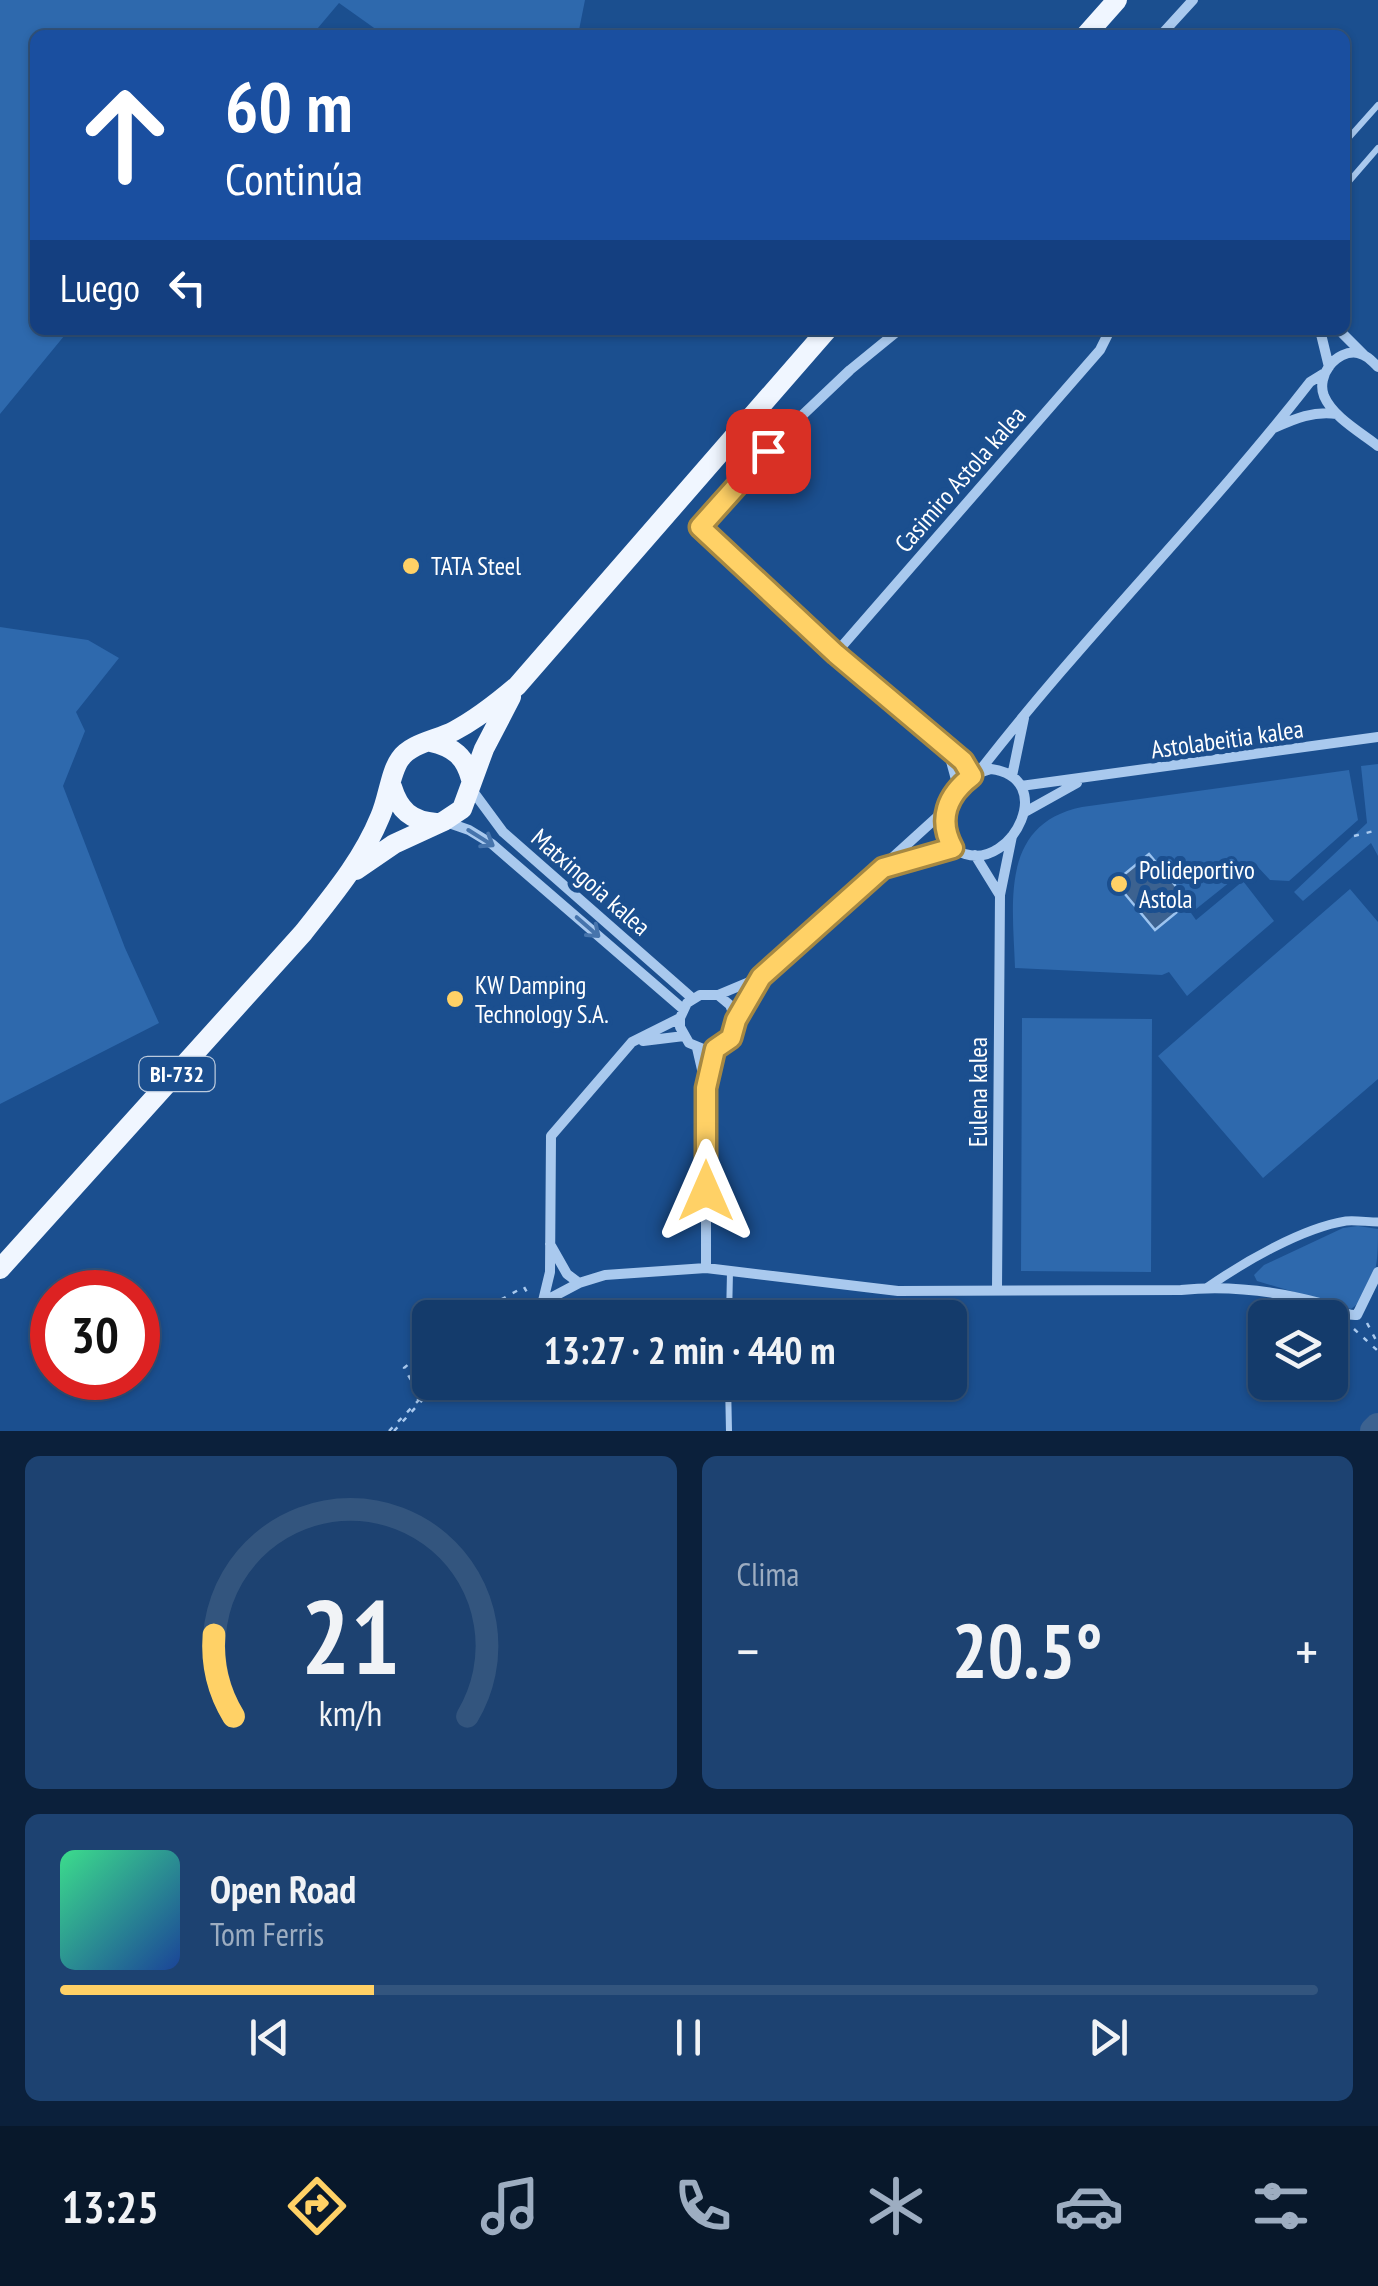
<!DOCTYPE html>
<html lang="es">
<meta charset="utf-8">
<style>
:root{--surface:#143b6b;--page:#1d4271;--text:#f1f3f6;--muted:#9dadc1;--line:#33557e;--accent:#ffd166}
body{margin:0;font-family:"PT Sans Narrow",sans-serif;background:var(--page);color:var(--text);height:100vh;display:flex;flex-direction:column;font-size:38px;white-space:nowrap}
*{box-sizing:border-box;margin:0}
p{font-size:32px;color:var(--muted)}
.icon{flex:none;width:55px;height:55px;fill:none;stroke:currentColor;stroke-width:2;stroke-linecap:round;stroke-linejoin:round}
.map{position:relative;height:1431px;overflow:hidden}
.side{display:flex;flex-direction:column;gap:25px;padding:25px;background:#0b203b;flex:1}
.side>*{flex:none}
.top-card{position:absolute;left:30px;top:30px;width:1320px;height:305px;border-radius:15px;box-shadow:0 2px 8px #0004,0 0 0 2px var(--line);background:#1a4fa0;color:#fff;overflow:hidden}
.controls{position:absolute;left:1248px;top:1300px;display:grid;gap:20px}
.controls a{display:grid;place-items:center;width:100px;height:100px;border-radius:15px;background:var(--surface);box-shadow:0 2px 8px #0004,0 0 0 2px var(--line);font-size:50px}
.speed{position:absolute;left:30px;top:1270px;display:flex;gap:20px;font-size:50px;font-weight:700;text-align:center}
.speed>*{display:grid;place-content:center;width:130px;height:130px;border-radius:50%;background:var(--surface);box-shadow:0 2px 8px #0004,0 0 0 2px var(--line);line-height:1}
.speed .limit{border:15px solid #d22;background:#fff;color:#111}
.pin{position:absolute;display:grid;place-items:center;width:85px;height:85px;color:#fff;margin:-42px;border-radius:20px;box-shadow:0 5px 15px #0006}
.me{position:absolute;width:110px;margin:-55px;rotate:0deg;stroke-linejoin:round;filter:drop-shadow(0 0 8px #0008)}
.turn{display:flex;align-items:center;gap:35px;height:210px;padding:0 30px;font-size:45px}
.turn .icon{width:130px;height:130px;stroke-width:2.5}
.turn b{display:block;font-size:70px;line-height:85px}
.then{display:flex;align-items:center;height:95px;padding:0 30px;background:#0003;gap:20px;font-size:38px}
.big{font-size:75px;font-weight:700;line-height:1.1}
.side .widget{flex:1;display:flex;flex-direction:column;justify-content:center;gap:15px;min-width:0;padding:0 35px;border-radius:15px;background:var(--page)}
.side .dial{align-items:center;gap:0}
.dial svg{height:260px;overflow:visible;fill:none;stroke:var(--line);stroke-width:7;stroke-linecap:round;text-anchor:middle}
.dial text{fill:var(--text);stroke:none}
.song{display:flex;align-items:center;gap:30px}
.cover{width:120px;height:120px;border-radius:15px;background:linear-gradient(135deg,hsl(150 70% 55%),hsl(220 70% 35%))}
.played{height:10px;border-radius:5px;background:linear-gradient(90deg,var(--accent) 25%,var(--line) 25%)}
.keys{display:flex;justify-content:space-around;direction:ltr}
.heat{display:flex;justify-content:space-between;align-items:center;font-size:55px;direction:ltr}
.side .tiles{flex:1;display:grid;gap:25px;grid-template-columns:1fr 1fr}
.widget:last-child{grid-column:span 2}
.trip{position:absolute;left:412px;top:1300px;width:555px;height:100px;border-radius:15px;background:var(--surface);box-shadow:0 2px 8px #0004,0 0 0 2px var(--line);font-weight:700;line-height:100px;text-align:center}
.menu{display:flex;height:160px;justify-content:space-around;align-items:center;background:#08182b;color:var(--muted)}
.menu .icon{width:70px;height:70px}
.menu .on{color:var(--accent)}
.menu b{font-size:45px;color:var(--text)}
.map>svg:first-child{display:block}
.green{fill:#2e69ad}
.water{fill:#3c6290;stroke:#9cc4f0;stroke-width:2.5}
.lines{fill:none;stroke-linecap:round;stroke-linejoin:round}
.river{stroke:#3c6290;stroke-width:28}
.path{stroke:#a9c9ee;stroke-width:2.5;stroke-dasharray:5 8;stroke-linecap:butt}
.service{stroke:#a9c9ee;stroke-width:6}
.pedestrian{stroke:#a9c9ee;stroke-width:9}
.minor{stroke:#a9c9ee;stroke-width:10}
.primary{stroke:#f0f6ff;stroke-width:20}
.oneway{stroke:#4674ac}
.route-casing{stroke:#a68842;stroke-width:25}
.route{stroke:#ffd166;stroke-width:18}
.poi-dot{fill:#ffd166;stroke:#1b4f8f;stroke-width:4}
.labels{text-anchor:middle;stroke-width:10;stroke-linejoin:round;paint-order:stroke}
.shield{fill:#1b4f8f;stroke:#bbcadd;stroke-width:2.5}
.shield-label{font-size:22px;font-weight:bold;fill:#fff}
.street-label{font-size:25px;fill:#fff;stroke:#1b4f8f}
.poi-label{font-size:25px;fill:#fff;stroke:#1b4f8f;text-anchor:start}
</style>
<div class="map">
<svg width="1378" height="1431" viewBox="0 0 1378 1431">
<rect width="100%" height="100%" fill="#1b4f8f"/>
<path class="green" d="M0,0H585L578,35H384L339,3L312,35H35V330H69L0,414Z
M0,627L88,640L119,658L76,712L85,731L63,786L125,948L159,1023L0,1104Z
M1378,764V856L1371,843L1303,901L1294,892L1367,823L1361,766Z
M1349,770L1358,820L1289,881L1270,880L1256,865L1250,866L1191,913L1196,920L1243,881L1274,921L1187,996L1169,972L1162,975L1015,968C1013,904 999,824 1082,807Z
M1350,889L1378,922V1079L1263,1178L1158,1056Z
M1022,1018L1152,1019L1151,1272L1021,1271Z
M1358,1226L1378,1229C1378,1259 1378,1290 1351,1309L1257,1281L1254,1275L1264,1265L1343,1228Z"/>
<path class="water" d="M1149,854L1189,902L1155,930L1115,882Z"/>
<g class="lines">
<path class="river" d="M1374,1431L1378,1427"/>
<path class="path" d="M1354,836L1378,830
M467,1318L524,1287L529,1296
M1367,1323L1378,1344
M1354,1329L1378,1351
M420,1401L430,1366
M389,1431L418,1401V1392L404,1368L430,1346
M394,1431L439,1382"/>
<path class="service" d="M1345,142L1378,105
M1345,186L1378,148
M729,1318L730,1272
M728,1382L729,1431"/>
<path class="pedestrian" d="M1208,1287C1244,1262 1302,1228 1346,1221C1356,1220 1368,1222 1378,1222"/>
<path class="minor" d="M1161,35L1193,0
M899,330L850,370L791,426L700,527L836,653L963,761L972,776
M1320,330L1329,367
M1339,330L1364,355
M1378,367C1372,361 1367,355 1358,353C1336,349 1316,376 1324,396C1333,417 1360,432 1378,446
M1274,428C1296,418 1313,411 1337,414
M836,653L1100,350L1110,330
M948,750L958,787
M991,769C1058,778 1013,869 965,854C936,846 940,806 957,788C966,777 978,773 991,769Z
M978,773C1082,638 1205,517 1310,382L1323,374
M1012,776L1024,718
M1021,786L1378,737
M472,790L503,832L692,998
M1025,812L1077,783
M446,822L469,830L492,844L683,1009
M975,855L999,894
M889,867L953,848
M761,977L718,995H700L687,1003L680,1018V1027L689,1043L706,1050L724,1045L731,1038L736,1020L761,977L946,809
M718,995L730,1005L736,1020
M643,1041L684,1036
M697,1048L706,1087V1268
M707,1082L715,1049
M550,1244L567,1274L579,1283
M997,1289L1000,895L1012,836
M543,1301L550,1272L551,1136L632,1042L680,1018
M513,1318L579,1283L605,1275L706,1268L898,1291L1181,1290C1227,1285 1275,1291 1320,1303C1333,1307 1344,1316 1357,1315L1378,1272"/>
<path class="primary" d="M1086,35L1117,0
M431,742C453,747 465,756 471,779
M392,787C399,810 411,821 436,823
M356,870L394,844L444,821L462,809L484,749L511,697
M0,1269L303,933C332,896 362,861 380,817C388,800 390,773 400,759C411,743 437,740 454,731C477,719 497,703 517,686L827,330"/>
</g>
<defs><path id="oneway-shaft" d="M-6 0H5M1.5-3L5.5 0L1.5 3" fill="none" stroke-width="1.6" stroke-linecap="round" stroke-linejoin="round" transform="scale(2.5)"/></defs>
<g class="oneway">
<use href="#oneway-shaft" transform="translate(481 838) rotate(32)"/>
<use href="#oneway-shaft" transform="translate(588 927) rotate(41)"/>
</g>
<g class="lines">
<defs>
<path id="route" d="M706,1191V1088L715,1049L731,1038L736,1020L761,977L883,868L953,848C937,819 947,795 972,776L963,761L836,654L700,527L768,451"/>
</defs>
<use href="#route" class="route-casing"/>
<use href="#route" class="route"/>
</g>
<g class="poi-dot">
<circle cx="411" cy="566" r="10"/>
<circle cx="1119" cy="884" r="10"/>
<circle cx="455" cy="999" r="10"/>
</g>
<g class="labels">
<rect class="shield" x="139.5" y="1057" width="75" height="34" rx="8"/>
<g class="shield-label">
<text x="177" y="1082">BI-732</text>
</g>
<g class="street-label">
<text transform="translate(960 479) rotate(-49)" y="9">Casimiro Astola kalea</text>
<text transform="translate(1227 739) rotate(-8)" y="9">Astolabeitia kalea</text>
<text transform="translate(591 882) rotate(41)" y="9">Matxingoia kalea</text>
<text transform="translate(978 1092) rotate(-90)" y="9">Eulena kalea</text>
</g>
<g class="poi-label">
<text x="431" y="575">TATA Steel</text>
<text x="1139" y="879">Polideportivo<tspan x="1139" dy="29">Astola</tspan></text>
<text x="475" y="994">KW Damping<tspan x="475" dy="29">Technology S.A.</tspan></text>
</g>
</g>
</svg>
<div class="controls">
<a><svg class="icon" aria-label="layers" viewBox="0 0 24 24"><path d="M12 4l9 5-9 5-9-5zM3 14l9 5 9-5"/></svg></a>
</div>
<div class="speed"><div class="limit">30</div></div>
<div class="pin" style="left:768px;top:451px;background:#d93025"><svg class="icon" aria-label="arrive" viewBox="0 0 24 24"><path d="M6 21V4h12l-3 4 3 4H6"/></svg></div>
<svg class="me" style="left:706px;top:1191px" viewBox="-20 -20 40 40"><path d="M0-17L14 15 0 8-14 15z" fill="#ffd166" stroke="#fff" stroke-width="4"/></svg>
<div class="trip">13:27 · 2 min · 440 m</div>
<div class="top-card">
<div class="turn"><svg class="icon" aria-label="ahead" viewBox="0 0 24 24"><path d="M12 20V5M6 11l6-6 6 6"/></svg><div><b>60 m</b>Continúa</div></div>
<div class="then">Luego<svg class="icon" aria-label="left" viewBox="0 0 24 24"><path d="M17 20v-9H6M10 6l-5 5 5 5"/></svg></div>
</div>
</div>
<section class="side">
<div class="tiles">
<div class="widget dial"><svg viewBox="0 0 100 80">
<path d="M14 69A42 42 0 1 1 86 69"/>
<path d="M14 69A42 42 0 0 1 8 44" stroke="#ffd166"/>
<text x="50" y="56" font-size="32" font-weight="700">21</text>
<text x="50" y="72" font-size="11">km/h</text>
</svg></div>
<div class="widget"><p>Clima</p>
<div class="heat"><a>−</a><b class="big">20.5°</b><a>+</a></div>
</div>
<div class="widget">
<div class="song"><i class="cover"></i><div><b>Open Road</b><p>Tom Ferris</p></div></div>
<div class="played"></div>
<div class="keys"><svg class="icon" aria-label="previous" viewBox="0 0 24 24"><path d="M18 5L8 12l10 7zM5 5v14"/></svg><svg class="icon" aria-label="pause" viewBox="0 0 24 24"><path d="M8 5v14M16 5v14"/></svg><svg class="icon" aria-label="next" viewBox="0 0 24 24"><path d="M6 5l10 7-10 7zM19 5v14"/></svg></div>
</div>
</div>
</section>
<nav class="menu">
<b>13:25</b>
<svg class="icon on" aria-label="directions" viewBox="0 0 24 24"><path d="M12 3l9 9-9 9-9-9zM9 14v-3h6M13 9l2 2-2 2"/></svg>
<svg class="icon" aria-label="music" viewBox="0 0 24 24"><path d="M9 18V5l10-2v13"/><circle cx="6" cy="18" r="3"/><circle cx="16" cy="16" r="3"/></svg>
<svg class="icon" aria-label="phone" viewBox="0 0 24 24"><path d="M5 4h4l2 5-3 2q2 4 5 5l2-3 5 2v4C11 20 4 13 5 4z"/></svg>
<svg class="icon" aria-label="climate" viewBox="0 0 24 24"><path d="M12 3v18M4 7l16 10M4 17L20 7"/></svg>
<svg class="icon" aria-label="car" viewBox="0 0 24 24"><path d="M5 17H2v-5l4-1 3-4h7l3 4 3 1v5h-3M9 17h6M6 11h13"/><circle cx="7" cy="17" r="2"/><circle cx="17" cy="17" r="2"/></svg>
<svg class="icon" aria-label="filters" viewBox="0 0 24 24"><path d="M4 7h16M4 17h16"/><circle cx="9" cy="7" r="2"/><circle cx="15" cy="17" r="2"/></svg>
</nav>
